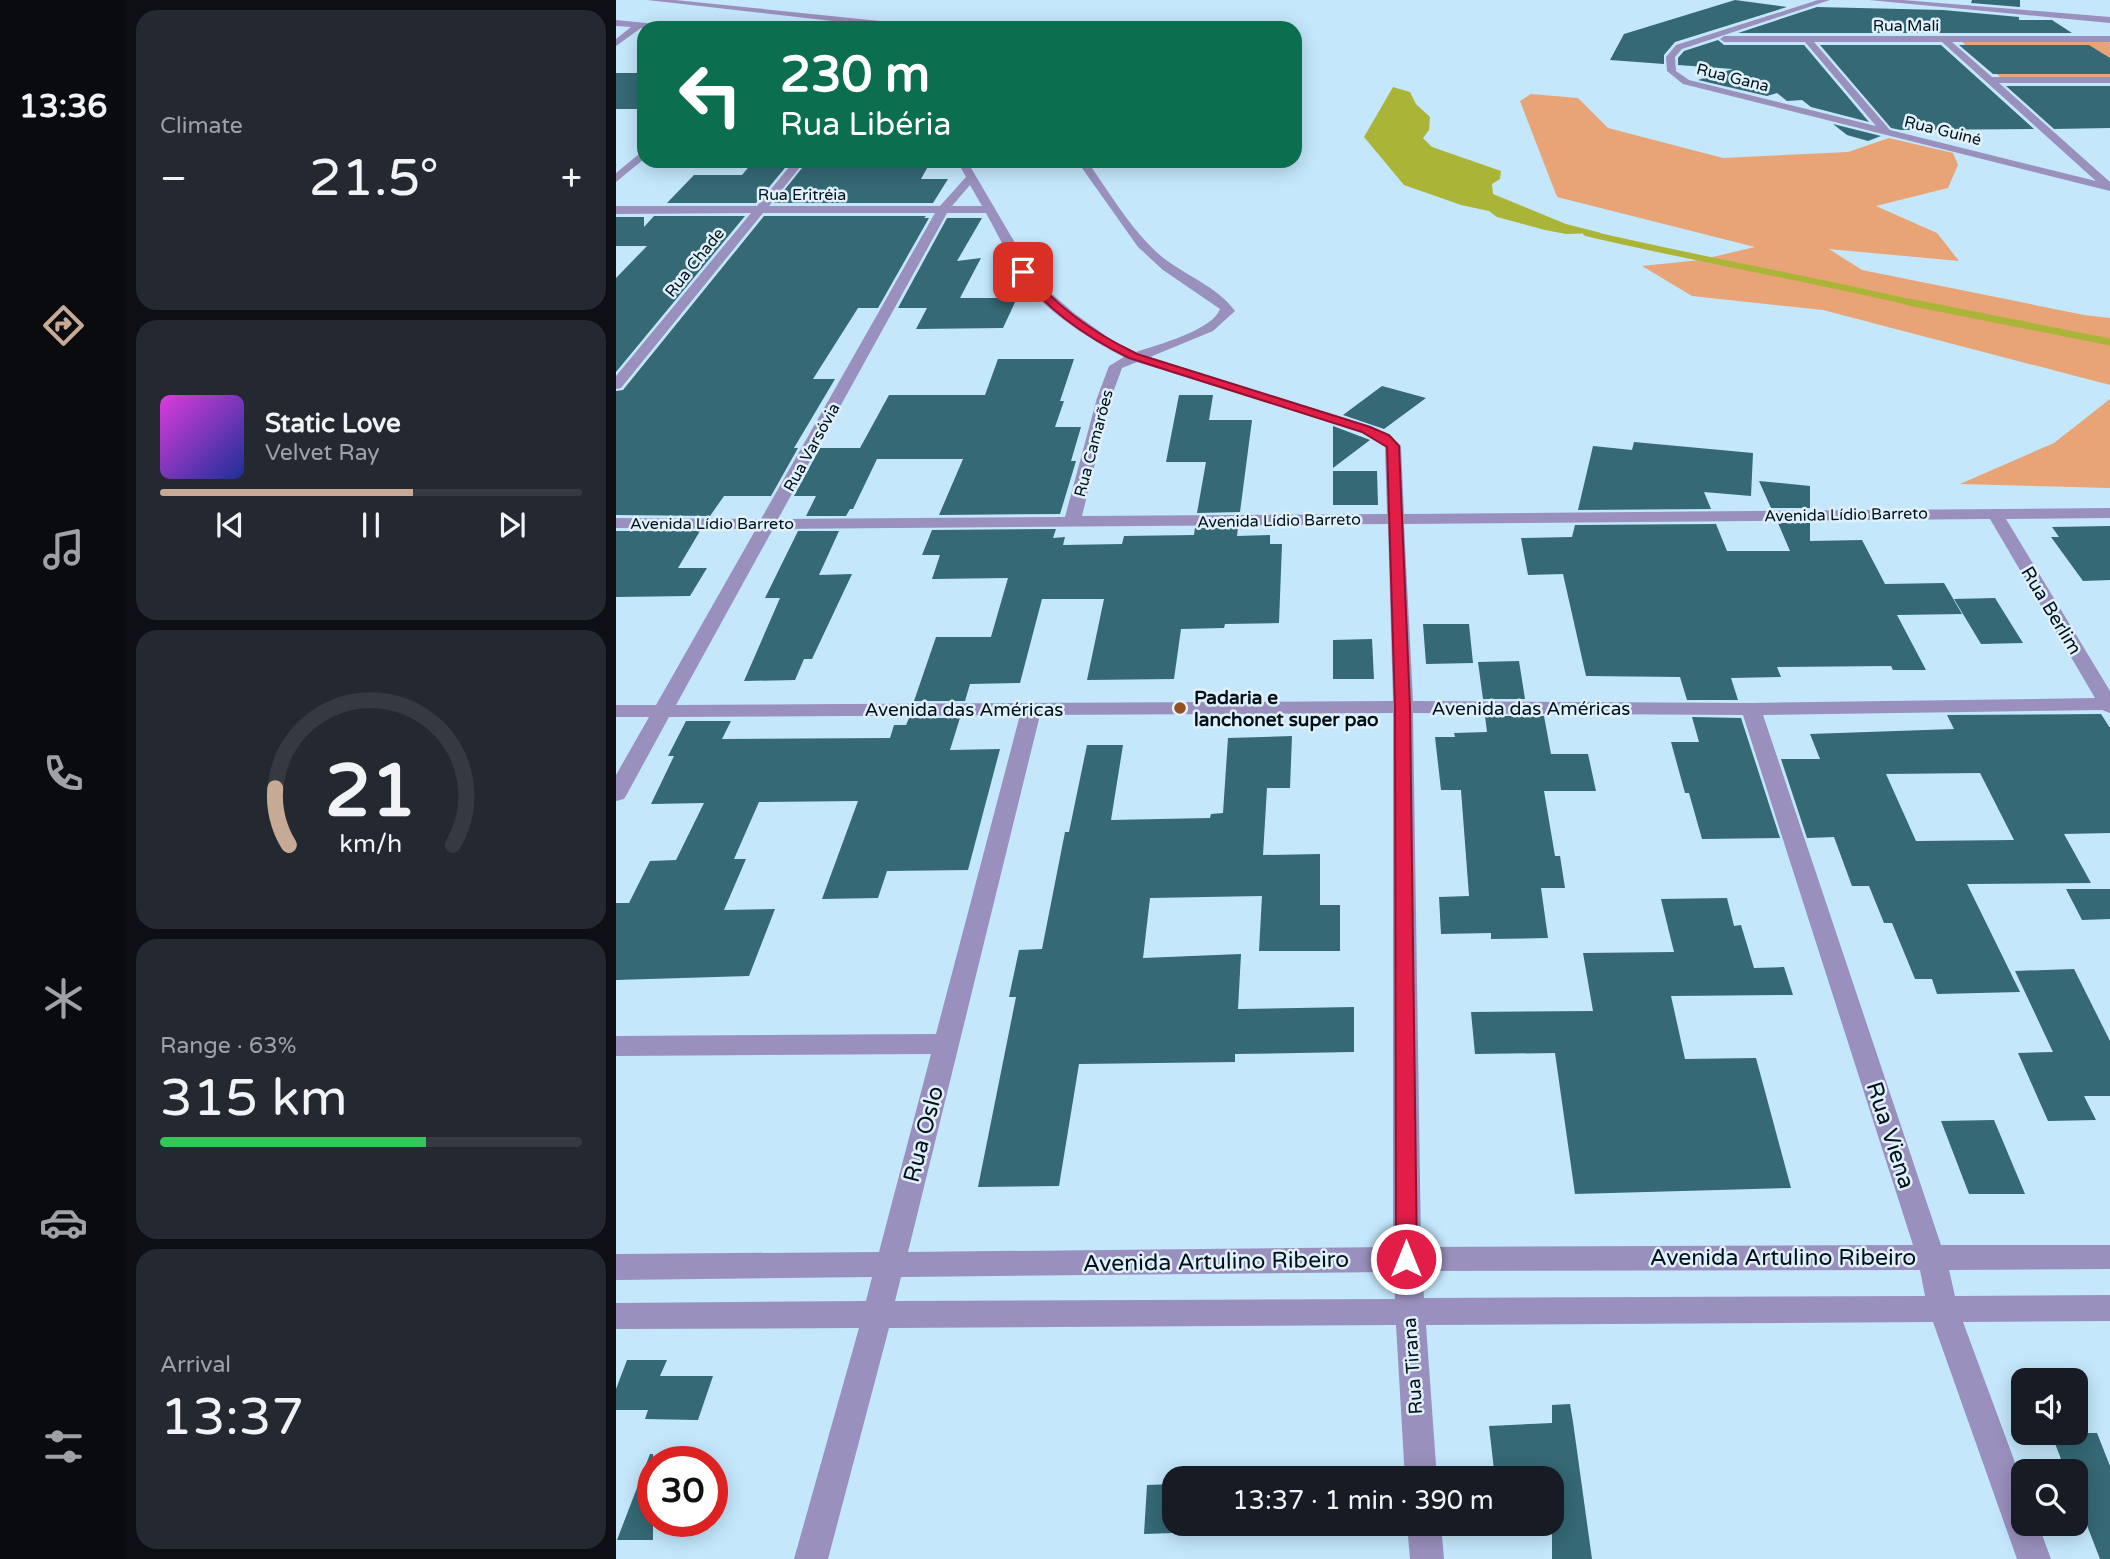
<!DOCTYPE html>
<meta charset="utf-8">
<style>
:root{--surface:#171b24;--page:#242831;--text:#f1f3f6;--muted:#9ea1a6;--line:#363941;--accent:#c6aa95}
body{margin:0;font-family:"Varela Round",sans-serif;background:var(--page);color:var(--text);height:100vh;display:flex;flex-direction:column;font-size:26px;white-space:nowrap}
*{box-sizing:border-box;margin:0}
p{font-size:23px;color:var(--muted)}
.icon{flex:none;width:38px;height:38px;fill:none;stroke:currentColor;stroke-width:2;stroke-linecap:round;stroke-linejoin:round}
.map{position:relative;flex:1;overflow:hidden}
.panel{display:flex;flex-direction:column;gap:10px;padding:10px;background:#0d0f14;width:490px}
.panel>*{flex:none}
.guide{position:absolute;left:21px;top:21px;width:665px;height:147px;border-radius:21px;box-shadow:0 4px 18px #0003;background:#0b6e4f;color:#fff;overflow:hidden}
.fabs{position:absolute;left:1395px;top:1368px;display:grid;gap:14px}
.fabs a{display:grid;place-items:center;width:77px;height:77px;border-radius:14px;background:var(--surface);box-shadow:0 4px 18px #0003;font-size:35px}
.speed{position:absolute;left:21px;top:1446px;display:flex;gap:14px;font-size:35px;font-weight:700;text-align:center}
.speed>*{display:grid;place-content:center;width:91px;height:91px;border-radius:50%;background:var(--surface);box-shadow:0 4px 18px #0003;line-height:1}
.speed .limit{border:10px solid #d22;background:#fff;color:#111}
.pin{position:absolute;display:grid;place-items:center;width:60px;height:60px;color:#fff;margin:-30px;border-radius:14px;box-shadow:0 4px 10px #0006}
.me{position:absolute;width:77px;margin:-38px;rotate:0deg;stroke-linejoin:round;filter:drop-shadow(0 0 5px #0008)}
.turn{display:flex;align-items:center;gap:24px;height:147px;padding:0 28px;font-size:32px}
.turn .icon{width:91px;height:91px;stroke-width:2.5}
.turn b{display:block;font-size:49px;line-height:60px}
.big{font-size:52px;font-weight:600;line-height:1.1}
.panel .tile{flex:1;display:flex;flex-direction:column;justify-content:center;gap:10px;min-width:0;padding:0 24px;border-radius:21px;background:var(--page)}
.panel .dial{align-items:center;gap:0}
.dial svg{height:182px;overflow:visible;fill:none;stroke:var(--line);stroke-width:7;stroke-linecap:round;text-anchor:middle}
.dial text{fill:var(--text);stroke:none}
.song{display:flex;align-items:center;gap:21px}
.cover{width:84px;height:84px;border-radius:10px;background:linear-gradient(135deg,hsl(300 70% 55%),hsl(230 70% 35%))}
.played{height:7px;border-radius:4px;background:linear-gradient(90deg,var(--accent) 60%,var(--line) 60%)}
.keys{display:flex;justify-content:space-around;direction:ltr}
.heat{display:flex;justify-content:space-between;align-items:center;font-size:38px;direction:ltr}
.charge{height:10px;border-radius:5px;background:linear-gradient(90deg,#34c759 63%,var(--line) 0)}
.trip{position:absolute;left:546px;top:1466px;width:402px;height:70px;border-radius:21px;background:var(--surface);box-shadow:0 4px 18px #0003;font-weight:600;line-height:70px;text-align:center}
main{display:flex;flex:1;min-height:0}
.tabs{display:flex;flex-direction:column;width:126px;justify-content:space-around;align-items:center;background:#090b0e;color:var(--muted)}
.tabs .icon{width:49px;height:49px}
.tabs .on{color:var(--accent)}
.tabs b{font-size:32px;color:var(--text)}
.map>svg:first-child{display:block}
.green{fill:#e8a476}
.water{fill:#aab537}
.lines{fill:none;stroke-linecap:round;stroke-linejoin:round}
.stream-far1{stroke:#aab537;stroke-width:6}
.stream{stroke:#aab537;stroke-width:7}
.building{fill:#356975;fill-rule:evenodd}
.street{fill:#9a90bd;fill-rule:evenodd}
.route{fill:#e11d48;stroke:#92132f;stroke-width:2}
.poi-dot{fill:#92511e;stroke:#e0f1fc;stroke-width:2.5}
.labels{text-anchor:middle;stroke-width:5;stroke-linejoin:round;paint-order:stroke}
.far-street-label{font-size:16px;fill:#021119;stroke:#e0f1fc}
.street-label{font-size:19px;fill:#021119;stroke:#e0f1fc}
.poi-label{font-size:19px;font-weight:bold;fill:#021119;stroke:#e0f1fc;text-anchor:start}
.near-street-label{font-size:23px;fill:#021119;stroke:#e0f1fc}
</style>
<main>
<nav class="tabs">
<b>13:36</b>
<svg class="icon on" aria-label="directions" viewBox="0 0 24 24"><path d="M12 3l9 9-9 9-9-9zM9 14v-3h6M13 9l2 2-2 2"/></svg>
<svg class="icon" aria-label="music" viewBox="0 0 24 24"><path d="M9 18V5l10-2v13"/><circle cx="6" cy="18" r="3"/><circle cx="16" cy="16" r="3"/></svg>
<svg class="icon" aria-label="phone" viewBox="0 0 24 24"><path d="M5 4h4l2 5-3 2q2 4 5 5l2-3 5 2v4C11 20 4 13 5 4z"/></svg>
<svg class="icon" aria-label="climate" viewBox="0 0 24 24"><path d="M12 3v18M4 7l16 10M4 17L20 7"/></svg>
<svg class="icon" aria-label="car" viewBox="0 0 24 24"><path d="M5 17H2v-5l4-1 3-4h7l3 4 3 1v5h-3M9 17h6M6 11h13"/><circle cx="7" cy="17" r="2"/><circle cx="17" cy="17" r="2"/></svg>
<svg class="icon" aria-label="filters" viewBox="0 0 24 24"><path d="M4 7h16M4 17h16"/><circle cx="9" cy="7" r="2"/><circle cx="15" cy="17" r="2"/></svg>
</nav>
<section class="panel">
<div class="tile"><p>Climate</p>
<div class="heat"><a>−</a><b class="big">21.5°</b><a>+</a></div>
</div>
<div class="tile">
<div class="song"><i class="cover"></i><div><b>Static Love</b><p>Velvet Ray</p></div></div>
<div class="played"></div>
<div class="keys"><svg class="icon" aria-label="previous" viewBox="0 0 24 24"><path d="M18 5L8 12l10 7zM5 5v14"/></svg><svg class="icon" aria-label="pause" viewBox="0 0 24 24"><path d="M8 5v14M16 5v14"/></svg><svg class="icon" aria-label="next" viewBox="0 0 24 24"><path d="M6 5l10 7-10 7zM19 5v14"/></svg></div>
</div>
<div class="tile dial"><svg viewBox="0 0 100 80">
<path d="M14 69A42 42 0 1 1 86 69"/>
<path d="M14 69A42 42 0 0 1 8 44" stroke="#c6aa95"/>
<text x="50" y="56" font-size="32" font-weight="700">21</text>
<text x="50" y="72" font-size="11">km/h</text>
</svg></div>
<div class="tile"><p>Range · 63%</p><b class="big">315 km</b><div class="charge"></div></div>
<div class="tile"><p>Arrival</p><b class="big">13:37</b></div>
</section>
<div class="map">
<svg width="1494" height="1559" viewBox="0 0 1494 1559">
<rect width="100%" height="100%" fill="#c4e7fc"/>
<path class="green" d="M1345,41H1491L1494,43V77H1384Z
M915,94L962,98L992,128L1107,158L1232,152L1273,138L1337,153L1342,165L1332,188L1260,206L1321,233L1343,261L1213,249L1246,270L1468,315L1494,318V385L1207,310L1076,296L1026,266L1084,260L1139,247L941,197L904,101Z
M1494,399V488L1344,484L1438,443Z"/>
<path class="water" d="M777,87L794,92L800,104L814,117L813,130L807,138L816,147L885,171L884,179L876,184L877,194L950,224L985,233L950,234L929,230L881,217L873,211L845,205L788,185L748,137Z"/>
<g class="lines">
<path class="stream-far1" d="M970,233C1080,259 1191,278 1301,304"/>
<path class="stream" d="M1293,302L1494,342"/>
</g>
<path class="building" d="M1119,0L1171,7L1059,42L1048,55V64L994,60L1008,34Z
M1356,0H1404V7L1355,3Z
M1201,7L1327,10L1403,17V20H1436L1456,33H1122Z
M1102,40L1108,45H1188L1253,122L1195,107L1186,100L1171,101L1161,93L1151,96L1082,80L1117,69L1062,65V58L1068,51Z
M1204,45H1325L1418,129L1285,130L1275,128Z
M1343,45H1473L1494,58V74H1377Z
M0,73H28V109H0Z
M1390,86H1494V128L1438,129Z
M1217,124L1265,136L1252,141L1231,135Z
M275,161H315L305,179H332L317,203H158L190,163H274Z
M136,163H173L140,203H51L78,175H126Z
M38,216H129L0,372V278L31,246H0V217H28V227Z
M148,216H310L308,218H313L262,308H242L197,379H219L178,448H182L155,496H108L94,516L0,515V391L7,390Z
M331,218H366L341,261L365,258L344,298H401L387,328L300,329L311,308H282Z
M382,359H458L444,401H448L439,427H465L455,461H460L444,514L323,515L347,459H261L237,509H234L230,516H190L200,496H178L204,448H244L273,395H369Z
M766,386L810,398L768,429L727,415Z
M563,395H597L593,420H636L624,512L581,513L590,462H550Z
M717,426L754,440L717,468Z
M1018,442L1137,453L1135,496L1088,492L1095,509L962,510L977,446L1016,450Z
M717,471H761L762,505H717Z
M1143,481L1194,486V508H1155Z
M1162,523H1194V541L1246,540L1269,584L1328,583L1346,614L1281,615L1310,670H1277L1275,666L1161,667L1165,677L1115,678L1122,700H1071L1064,677L970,676L947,574L912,575L905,538L956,537L959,525L1100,524L1111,551H1174Z
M1494,526V580L1467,581L1435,537H1443L1436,527Z
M579,528H622L621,536L654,535V544H666L663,623L609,624L608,628L565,629L558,679L471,680L488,599H426L404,683L354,684L349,701H298L320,637H375L392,578L316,579L324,555H306L316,530L440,529L437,538L449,537L447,545L506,544L508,536L578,535Z
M0,531H84L62,568H91L74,596L0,597Z
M182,531H223L203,575L236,574L196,659H188L179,680L128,681L164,598H149Z
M1379,598L1407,643L1365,644L1338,599Z
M807,624H853L857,663L810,664Z
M756,639L758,679H717V640Z
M903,661L909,699H867L862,662Z
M1485,714L1494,728V833L1448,834L1475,883L1351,884L1404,992L1321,994L1316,979H1299L1276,923H1268L1253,886H1236L1218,837L1191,838L1165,759H1204L1194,734L1338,729L1331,715ZM1364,773L1398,840L1300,841L1270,774Z
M869,716H928L935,754H972L980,791H928L939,856H944L949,888H925L932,938L875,939V933L825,934L823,897L853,896L845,790H825L819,737H839L838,733L871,732Z
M1076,717L1125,718L1164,838L1086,839L1073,793H1069L1055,742H1083Z
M293,718H344L334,750L384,749L352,870L271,871L262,898L206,899L242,801L143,802L118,859H130L108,910L159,909L133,976L0,980V903H13L34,861L60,860L88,803L35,804L58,756H52L70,721H115L106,739L274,738L278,725H290Z
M676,736L674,788H651L647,855L704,854V905H724V951H643L646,896L534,898L527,958L625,954L622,1009L738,1007V1052L619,1054V1062L463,1064L443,1186L362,1187L400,997H393L403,950L426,949L449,832H453L471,745H507L495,820L594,818L595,814L607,813L612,738Z
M1450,889H1494V919L1466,920Z
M1111,898L1118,926L1125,925L1138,968L1168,967L1177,995L1055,996L1069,1059L1140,1058L1175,1188L959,1194L939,1053L859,1054L855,1012L977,1011L967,953L1058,952L1045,899Z
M1458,969L1494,1041V1096H1468L1480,1120L1432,1121L1402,1053L1437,1052L1399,971Z
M1378,1120L1409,1194H1353L1325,1121Z
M11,1360H51L44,1376H97L82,1420L29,1419L32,1410H0V1389Z
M954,1404L957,1422L976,1559H936V1479H879L873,1426L936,1423V1405Z
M1435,1433H1481L1494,1466V1559H1484L1460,1497V1472H1450Z
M34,1454H37V1540H1Z
M558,1484V1533L528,1534L531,1485Z"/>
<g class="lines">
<path class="street" d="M31,0H59L303,25L307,28H278Z
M1202,0H1214L1066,49L1059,57L1060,71L1073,80L1260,126L1189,42H1108L1104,39L1108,36H1494V42H1336L1376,77H1494V83H1383L1494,182V191L1067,84L1051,71L1050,57L1060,45ZM1198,42H1326L1480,181L1274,130Z
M1253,0H1287L1494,17V23Z
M0,20L50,25L54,28H25L0,46V39L15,27L0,26Z
M28,150V159L0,182V173Z
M178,161H189L153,206H324L350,177L341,161H351L422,282L458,313L494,339L520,352C541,345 597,330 604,309L547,270L522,247L461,161H471C494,193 515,230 545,256C568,275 601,286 619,311L597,331L534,357L755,426L774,435L785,446L788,514L1494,508V518L1390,519L1494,691V713L1486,710L1147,715L1325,1245H1494V1269L1333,1270L1339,1296L1494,1295V1321L1347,1322L1407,1484V1524H1422L1435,1559H1401L1317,1322L810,1325L821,1479H789L780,1325L273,1328L212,1559H178L243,1328L0,1329V1303L250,1301L256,1277L0,1280V1254L263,1252L315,1054L0,1056V1036L320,1034L404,715L53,717L11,794L8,799L0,801V775L33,717H0V705H40L140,529L0,528V518L145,519L319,213H147L5,388L0,389V376L135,213L0,214V206H141ZM354,185L366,206H336ZM331,213H370C383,236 395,263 411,285C431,312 478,342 508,357L493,366L481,398L449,517L162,519ZM521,362L745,432L769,447L771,514L466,516L495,398L506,368ZM1374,519L1479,698L1135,703L797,701L788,524ZM772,524L777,701L60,705L157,529ZM777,713V1247L292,1252L424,715ZM797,713L1127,715L1297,1245L805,1247ZM1304,1270L1309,1296L808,1298L806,1271ZM777,1272L779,1299L279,1301L285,1277Z
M791,1524H825L828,1559H794Z"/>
</g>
<path class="route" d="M404,270H411C439,306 480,334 521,354L754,427L773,435L783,446L794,707L801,1259L798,1266L790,1268L783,1266L780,1259L779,707L771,447L746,432L513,358C472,338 430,309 403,272Z"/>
<circle class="poi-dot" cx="564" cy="708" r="7"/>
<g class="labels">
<g class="far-street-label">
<text x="1290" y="31">Rua Mali</text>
<text transform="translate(1117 77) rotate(14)" y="6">Rua Gana</text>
<text transform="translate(1327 130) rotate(14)" y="6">Rua Guiné</text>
<text x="186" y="200">Rua Eritréia</text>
<text transform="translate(78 262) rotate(-51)" y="6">Rua Chade</text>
<text transform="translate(477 443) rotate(-75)" y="6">Rua Camarões</text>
<text transform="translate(195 447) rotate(-61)" y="6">Rua Varsóvia</text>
<text transform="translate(1230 514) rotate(-1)" y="6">Avenida Lídio Barreto</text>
<text transform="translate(663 520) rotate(-1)" y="6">Avenida Lídio Barreto</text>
<text x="96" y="529">Avenida Lídio Barreto</text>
</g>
<g class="street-label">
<text transform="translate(1436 610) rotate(59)" y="7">Rua Berlim</text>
<text x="915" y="715">Avenida das Américas</text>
<text x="348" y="716">Avenida das Américas</text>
<text transform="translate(796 1366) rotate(-94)" y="7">Rua Tirana</text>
</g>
<g class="poi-label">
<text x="578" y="704">Padaria e<tspan x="578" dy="22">lanchonet super pao</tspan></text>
</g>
<g class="near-street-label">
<text transform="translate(307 1134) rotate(-75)" y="8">Rua Oslo</text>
<text transform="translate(1275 1135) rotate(72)" y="8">Rua Viena</text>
<text x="1167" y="1265">Avenida Artulino Ribeiro</text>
<text transform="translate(600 1261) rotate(-1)" y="8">Avenida Artulino Ribeiro</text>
</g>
</g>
</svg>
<div class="fabs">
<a><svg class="icon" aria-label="sound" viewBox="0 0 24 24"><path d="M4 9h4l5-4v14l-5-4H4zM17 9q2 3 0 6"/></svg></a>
<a><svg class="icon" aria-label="search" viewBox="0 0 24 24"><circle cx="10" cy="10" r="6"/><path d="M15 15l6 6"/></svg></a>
</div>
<div class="speed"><div class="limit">30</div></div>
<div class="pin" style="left:407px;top:272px;background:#d93025"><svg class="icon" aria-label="arrive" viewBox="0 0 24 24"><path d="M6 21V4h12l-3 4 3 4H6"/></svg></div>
<svg class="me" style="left:790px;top:1259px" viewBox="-20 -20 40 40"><circle r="17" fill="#e11d48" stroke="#fff" stroke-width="3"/><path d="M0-11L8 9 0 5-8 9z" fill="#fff"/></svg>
<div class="trip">13:37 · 1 min · 390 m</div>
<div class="guide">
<div class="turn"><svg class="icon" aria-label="left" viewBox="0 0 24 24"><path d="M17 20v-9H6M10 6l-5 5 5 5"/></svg><div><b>230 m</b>Rua Libéria</div></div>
</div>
</div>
</main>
